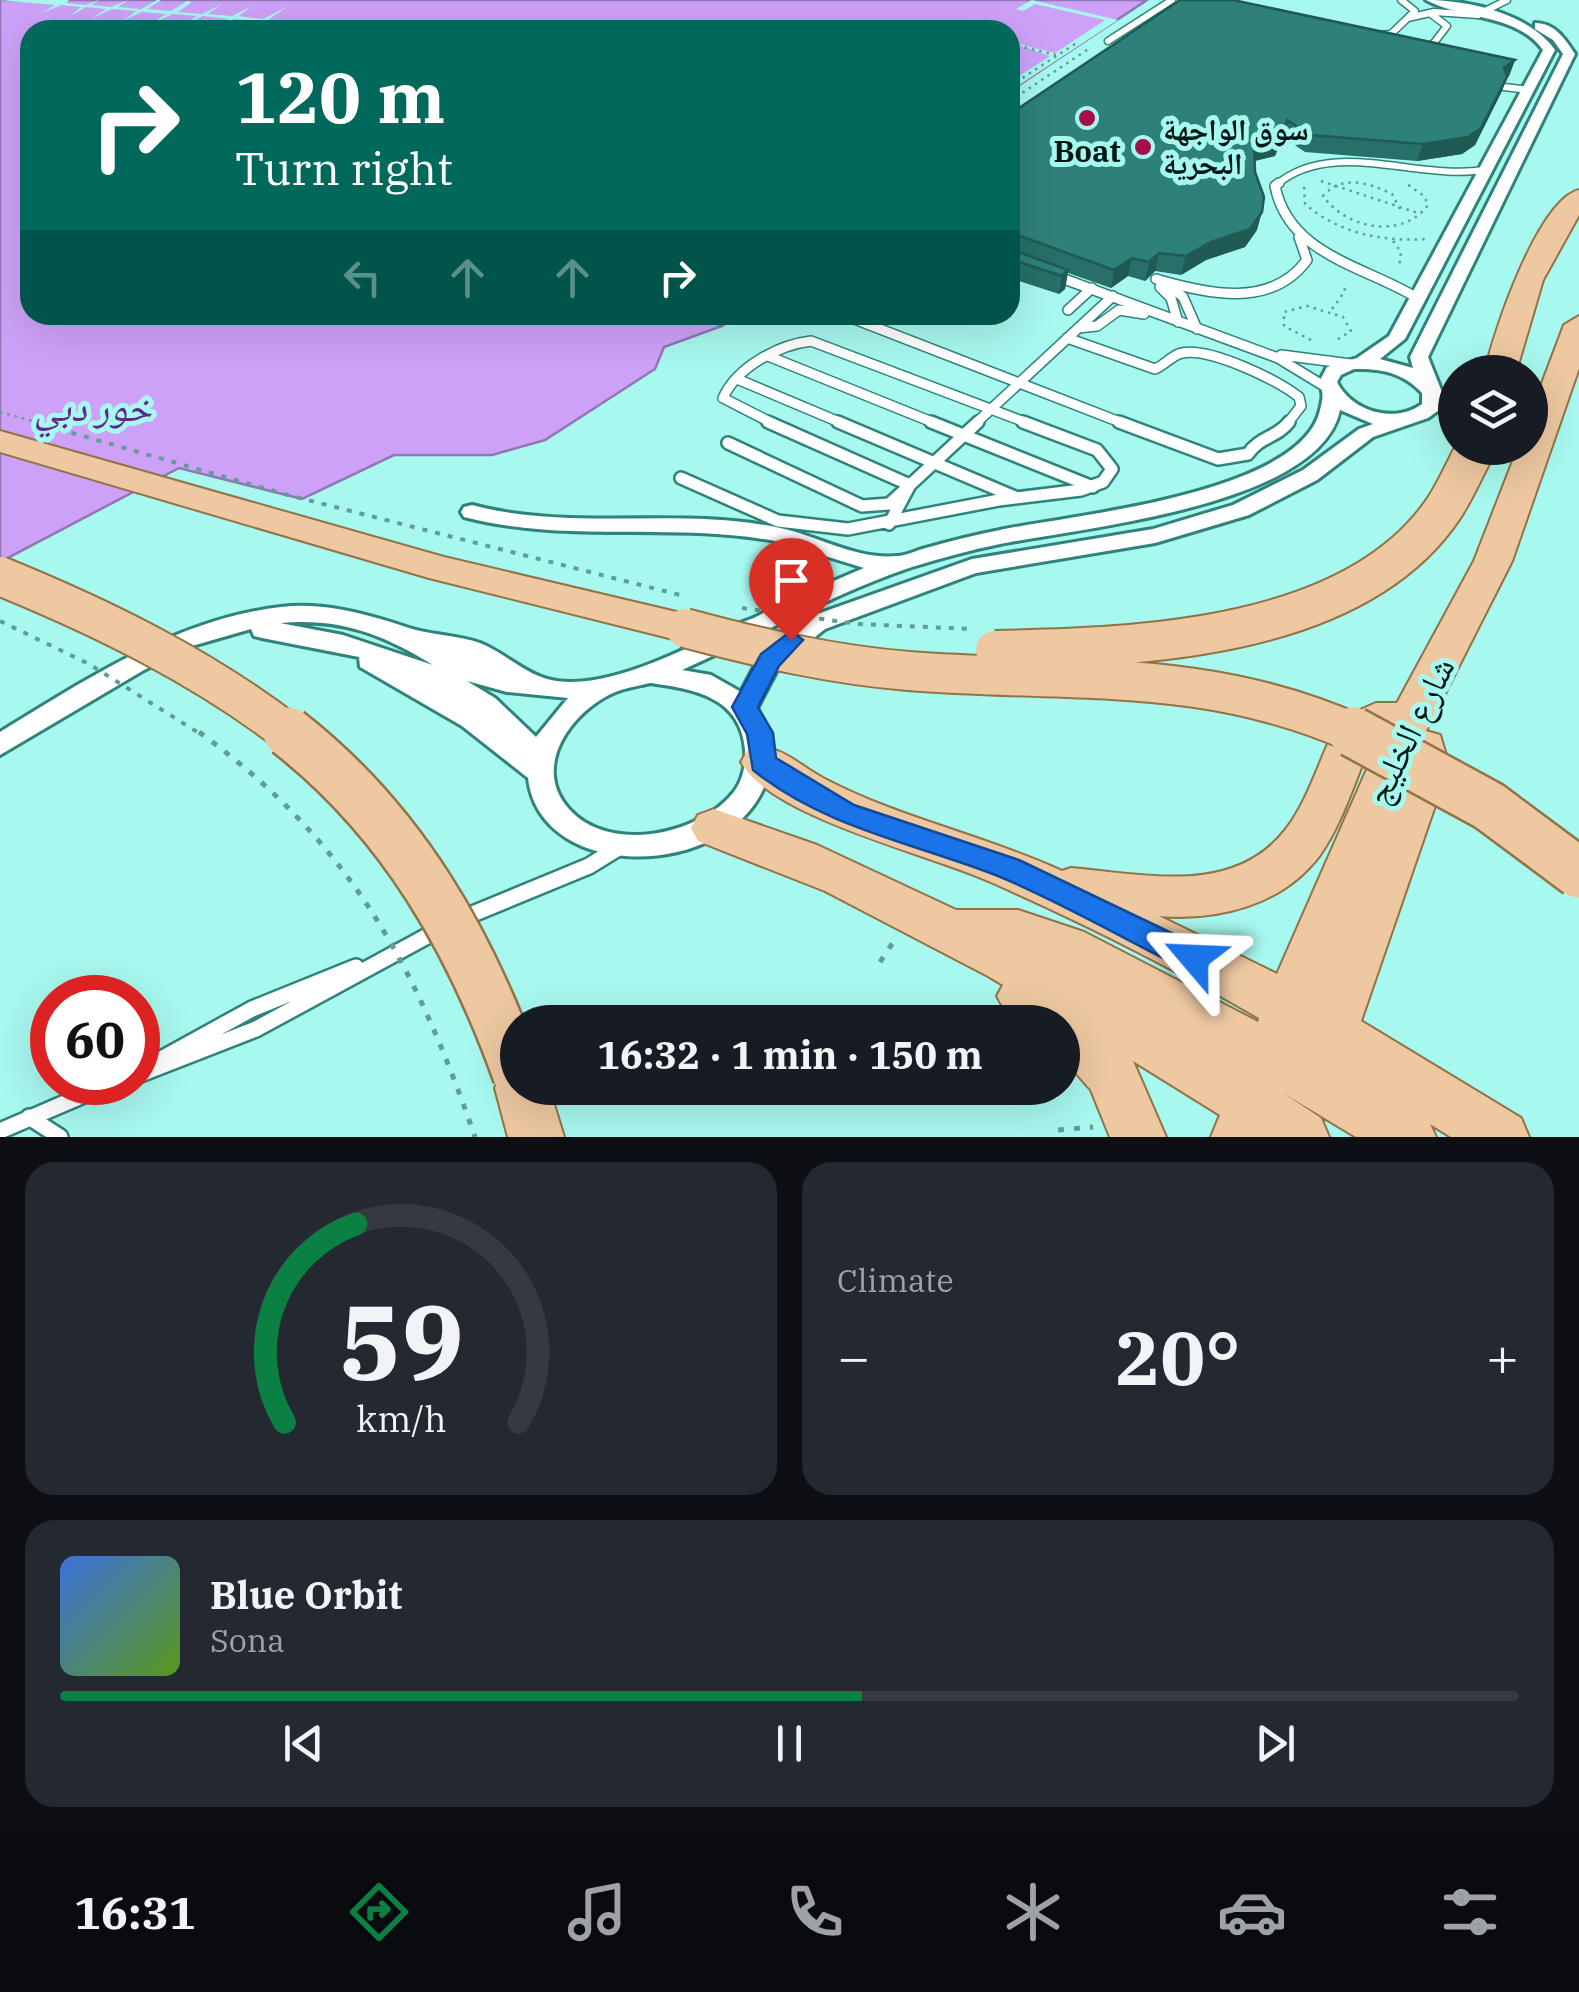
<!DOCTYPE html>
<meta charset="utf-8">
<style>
:root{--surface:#171b24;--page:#242831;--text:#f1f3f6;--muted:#9ea1a6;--line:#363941;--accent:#0b8043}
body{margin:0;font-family:"IBM Plex Serif","Noto Naskh Arabic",serif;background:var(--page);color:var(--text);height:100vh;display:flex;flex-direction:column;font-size:38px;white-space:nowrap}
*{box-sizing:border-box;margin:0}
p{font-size:32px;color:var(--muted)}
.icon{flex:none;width:55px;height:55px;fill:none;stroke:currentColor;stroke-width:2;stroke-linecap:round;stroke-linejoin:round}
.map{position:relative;height:1137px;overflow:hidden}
.panel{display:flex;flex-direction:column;gap:25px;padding:25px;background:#0d0f14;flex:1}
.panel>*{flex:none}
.top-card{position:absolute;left:20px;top:20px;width:1000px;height:305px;border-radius:30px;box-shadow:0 10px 40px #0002;background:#00695c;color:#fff;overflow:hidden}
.fabs{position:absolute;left:1438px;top:355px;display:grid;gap:20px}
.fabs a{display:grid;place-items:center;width:110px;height:110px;border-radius:50%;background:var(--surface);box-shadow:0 10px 40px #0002;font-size:50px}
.speed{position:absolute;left:30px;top:975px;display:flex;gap:20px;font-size:50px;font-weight:700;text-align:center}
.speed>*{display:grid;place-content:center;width:130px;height:130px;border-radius:50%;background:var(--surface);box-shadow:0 10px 40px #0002;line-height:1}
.speed .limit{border:15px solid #d22;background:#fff;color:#111}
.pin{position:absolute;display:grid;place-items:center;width:85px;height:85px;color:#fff;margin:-102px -42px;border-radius:50% 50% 50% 0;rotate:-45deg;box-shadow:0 0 10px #0007}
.pin .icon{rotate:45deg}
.me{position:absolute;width:110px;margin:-55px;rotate:296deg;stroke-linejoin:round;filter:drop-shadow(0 0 8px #0008)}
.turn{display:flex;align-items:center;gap:35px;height:210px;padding:0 50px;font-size:45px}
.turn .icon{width:130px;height:130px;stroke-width:2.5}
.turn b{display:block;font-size:70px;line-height:85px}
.lanes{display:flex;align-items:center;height:95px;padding:0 50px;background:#0003;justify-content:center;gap:50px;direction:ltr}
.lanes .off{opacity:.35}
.big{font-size:75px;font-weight:800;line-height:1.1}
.panel .card{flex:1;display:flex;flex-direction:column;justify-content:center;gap:15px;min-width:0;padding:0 35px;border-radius:30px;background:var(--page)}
.panel .dial{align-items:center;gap:0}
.dial svg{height:260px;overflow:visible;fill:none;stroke:var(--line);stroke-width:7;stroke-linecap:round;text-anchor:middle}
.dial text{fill:var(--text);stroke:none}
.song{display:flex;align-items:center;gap:30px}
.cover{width:120px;height:120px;border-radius:15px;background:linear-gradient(135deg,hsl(220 70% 55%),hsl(90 70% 35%))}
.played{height:10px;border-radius:5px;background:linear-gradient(90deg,var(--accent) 55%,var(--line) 55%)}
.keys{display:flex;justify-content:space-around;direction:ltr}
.heat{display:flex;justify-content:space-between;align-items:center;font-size:55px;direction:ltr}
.panel .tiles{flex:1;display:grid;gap:25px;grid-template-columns:1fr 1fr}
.card:last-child{grid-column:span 2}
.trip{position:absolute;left:500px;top:1005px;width:580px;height:100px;border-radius:50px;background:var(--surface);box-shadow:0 10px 40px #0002;font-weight:800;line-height:100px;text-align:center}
.tabs{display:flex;height:160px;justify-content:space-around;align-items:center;background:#090b0e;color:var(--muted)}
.tabs .icon{width:70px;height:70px}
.tabs .active{color:var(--accent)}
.tabs b{font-size:45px;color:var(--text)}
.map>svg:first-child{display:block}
.water{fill:#cda1f8;stroke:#9078b4;stroke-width:2.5}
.pier{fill:#a7f8ef}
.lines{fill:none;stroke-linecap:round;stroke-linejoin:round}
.lane-far3-casing{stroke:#2f837b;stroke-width:9}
.lane-far2-casing{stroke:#2f837b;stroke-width:12}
.lane-far1-casing{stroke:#2f837b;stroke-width:16}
.lane-casing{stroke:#2f837b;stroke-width:20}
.street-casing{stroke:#2f837b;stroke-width:6}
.primary-casing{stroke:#927348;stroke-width:4}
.path-far1{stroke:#639c96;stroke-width:2.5;stroke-dasharray:2.5 5;stroke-linecap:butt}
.path{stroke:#639c96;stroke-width:5;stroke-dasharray:6 10;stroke-linecap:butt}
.lane-far3{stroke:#fff;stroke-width:6}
.lane-far2{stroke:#fff;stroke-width:9}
.lane-far1{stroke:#fff;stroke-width:11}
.lane{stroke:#fff;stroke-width:15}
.street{fill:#fff;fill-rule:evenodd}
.primary{fill:#edc8a1;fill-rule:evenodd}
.primary-bridge-far1-casing{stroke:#927348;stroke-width:42;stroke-linecap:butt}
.primary-bridge-casing{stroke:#927348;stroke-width:54;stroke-linecap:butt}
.path-bridge-far2{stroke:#639c96;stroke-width:2.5;stroke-dasharray:2.5 5;stroke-linecap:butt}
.path-bridge-far1{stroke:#639c96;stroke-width:4;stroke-dasharray:5 8;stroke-linecap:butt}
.path-bridge{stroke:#639c96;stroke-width:5;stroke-dasharray:6 10;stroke-linecap:butt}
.primary-bridge-far1{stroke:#edc8a1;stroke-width:38}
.primary-bridge{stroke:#edc8a1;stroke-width:49}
.wall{fill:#276f68}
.shaded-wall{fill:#205a55}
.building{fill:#2d8179;stroke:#205a55;stroke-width:2.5}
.route{fill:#1a73e8;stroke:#114b97;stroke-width:2.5}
.poi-dot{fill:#a50f49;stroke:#a7f8ef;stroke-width:4}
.labels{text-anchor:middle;stroke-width:10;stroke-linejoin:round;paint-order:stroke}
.far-poi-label{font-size:30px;font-weight:bold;fill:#001715;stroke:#a7f8ef;text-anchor:start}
.street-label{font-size:35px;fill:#001715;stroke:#a7f8ef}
.water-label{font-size:38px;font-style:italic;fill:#62288c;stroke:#a7f8ef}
</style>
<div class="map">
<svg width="1579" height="1137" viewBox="0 0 1579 1137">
<rect width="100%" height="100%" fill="#a7f8ef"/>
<path class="water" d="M0,0H1147L1010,91V30H30V315H694L722,326L664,347L655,369L545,440L492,455H394L302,499L179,468L0,562Z"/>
<path class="pier" d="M0,0H69L66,3L86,5L99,0L92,5L111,7L128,0L118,7L141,9L157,0H161L148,9L171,11L187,1L192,2L178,12L202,14L222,4L208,14L232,16L252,6L239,16L263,19L288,6L254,30H248L259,21L234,19L218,30L213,29L228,19L203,16L181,27L197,16L173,14L151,24L166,14L142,12L122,21L136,11L112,9L91,19L106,9L86,7L70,16L81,7L61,5L40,14L55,5Z
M1032,0L1118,20L1010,91V82L1050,56L1010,42L1055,53L1105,20L1035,4L1023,11L1016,9Z"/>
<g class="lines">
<defs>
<path id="lane-far3" d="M1487,10L1507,0
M1408,18L1434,12L1478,15
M1378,35L1391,34L1415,11L1401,0
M1108,41L1172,0
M1430,48L1447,26L1431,14
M1504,87L1529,90
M1276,185C1334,136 1420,183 1489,169"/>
<path id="lane-far2" d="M1279,183L1275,186C1289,256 1366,266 1419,299
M1056,276L1278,358L1329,389
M1156,279C1207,294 1271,309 1307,260L1299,237
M1160,287L1171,298L1178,322
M1171,287L1183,297L1197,329
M1068,310L1092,288
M844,315L1125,424
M1078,328L1097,326L1119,310L1144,314
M1067,338L1155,369C1165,365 1172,355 1182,353C1210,347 1277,380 1299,397L1301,406L1287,424
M1281,355L1351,364
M768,356L937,424
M737,379L844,424
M774,424L723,398C737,367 778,345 811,341L1030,424
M975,424L1113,296"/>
<path id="lane-far1" d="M838,422L1015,497
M931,422L1093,487
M1119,422L1218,459L1248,454C1259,437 1278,437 1289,422
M728,443L862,506L889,504L910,485L768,422
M681,478L778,521L848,529L999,500L1081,490L1103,482L1112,469L1097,450L1023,422
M889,524L910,485L978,422"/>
<path id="lane" d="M458,920L589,866L623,845
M143,1069L252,1009L356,967
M138,1075L256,1029L442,928
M29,1117L60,1137
M0,1131L114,1082"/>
<path id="street" d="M1426,0C1469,0 1530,14 1555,50L1405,339L1380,359L1413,368L1410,357L1563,54L1553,40L1535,29V23C1555,23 1565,39 1575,54L1428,357L1442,392L1439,410L1428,418L1373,437L1317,480L1249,515L1155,543L976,573L825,629L779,666L756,710C772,733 775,755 766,782C732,879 540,885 528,778L462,726L360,667L359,657L262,638L254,636L251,629L192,646L144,670L0,755V732C87,679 177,619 281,607C324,602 366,614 406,627C429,635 457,635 480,643C503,652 523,672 547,679C601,694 685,649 733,626C742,622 760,617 767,610C784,593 796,568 786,543L775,541C671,522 567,544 464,517L461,512L464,507L472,505C573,532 678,506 780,528C818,536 857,560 897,556C906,556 917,550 926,548C950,541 975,535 1000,530C1072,515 1301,494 1320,410C1323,398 1324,393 1319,382L1327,367L1357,358L1389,336L1543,50C1516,13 1462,20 1426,0ZM1354,369C1381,368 1404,373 1422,393V404C1395,424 1352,412 1337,382L1341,375ZM1340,410L1373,424L1359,429L1303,470L1233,505L1153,529L972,559L809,617L761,654L741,692L711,675L682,670C759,636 832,594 912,567C941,558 971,550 1000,544C1081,528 1320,506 1340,410ZM812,552L864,568L803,594L812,576ZM280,623C341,618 382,634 433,665L343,635ZM467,681L507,692L568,698L536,737L495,698ZM650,683C694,689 741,697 745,750C746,764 743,781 733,793C699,835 609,854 569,809C531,767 571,712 613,693C624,688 638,686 650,683Z"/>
<path id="primary" d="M1579,190V215L1543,280L1516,372H1485C1493,333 1538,200 1579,190Z
M1579,316V368L1512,561L1426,731L1440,735L1449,765L1361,1021L1521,1118L1529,1137H1451L1430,1124L1436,1137H1356L1283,1093L1321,1118L1329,1137H1211L1220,1115L1133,1061L1166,1137H1110L1091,1090L1062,1057V1022C1032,1022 1012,1027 997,996L1003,985L988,976L825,891L698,841L691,828L698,815L714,809L817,845L956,910H1018L1084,932L1258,1022L1259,1018C1173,968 1083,923 993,883C933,855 771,818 741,762L748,750C777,740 798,765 823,778C898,818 984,835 1062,871L1071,868C1144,874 1234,897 1286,829C1310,798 1321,753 1340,719L1376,703H1397L1474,561L1518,448H1530V415L1564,325ZM1382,735L1277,974L1159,916C1218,921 1283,905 1320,855C1343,823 1356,777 1372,741Z
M0,431L444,557L685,614L699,618L705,628L699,638L685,642L429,578L0,452Z
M518,1064V1088H549L564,1137H508L495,1088L503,1070Z"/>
</defs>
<use href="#lane-far3" class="lane-far3-casing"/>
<use href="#lane-far2" class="lane-far2-casing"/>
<use href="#lane-far1" class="lane-far1-casing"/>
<use href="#lane" class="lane-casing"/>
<use href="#street" class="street-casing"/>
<use href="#primary" class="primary-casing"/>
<path class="path-far1" d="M1010,44L1056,55
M1010,86L1078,42
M1010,101L1090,48
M1321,181L1421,214
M1304,187L1305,204C1340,234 1383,242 1428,239
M1400,209L1392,194C1369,183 1342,174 1323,196C1347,229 1402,240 1428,205L1424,196L1407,184
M1393,241L1401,252L1399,268
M1332,309L1345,291L1344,283
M1311,340L1284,326V312L1307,306L1343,317L1351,331L1335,341"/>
<path class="path" d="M880,962L894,941
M1058,1130L1093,1127"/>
<use href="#lane-far3" class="lane-far3"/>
<use href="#lane-far2" class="lane-far2"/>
<use href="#lane-far1" class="lane-far1"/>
<use href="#lane" class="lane"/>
<use href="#street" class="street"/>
<use href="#primary" class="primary"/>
<defs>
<path id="primary-bridge-far1" d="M0,576C103,618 203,667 291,735
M685,628C759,648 833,665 909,671C1071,684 1204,665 1359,735
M995,650C1137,647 1355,641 1444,508C1456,490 1465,468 1476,448"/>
<path id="primary-bridge" d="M288,732C402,821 470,941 518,1075
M1353,732L1489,806L1579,873"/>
</defs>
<use href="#primary-bridge-far1" class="primary-bridge-far1-casing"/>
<use href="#primary-bridge" class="primary-bridge-casing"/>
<path class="path-bridge-far2" d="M0,412L43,424"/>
<path class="path-bridge-far1" d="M34,422L288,495L684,596
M742,608L858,624L971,629
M0,621L89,664L202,735"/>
<path class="path-bridge" d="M199,732C350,842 415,964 475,1137"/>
<use href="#primary-bridge-far1" class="primary-bridge-far1"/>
<use href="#primary-bridge" class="primary-bridge"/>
</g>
<path class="wall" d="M1515,60L1509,76L1507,78L1501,93L1475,145L1462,154L1417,161L1305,152L1283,137L1275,156L1255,161L1257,230L1245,247L1206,260L1181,275L1155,271L1145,281L1128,276L1111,288L1068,273L1065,289L1059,294L1010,278V114Z"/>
<path class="shaded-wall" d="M1515,60L1509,76L1507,78L1501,93L1475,145L1462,154L1417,161L1423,144L1504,68Z
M1287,120L1275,156L1249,162L1254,145Z
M1262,212L1257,230L1245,247L1206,260L1181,275L1186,256Z
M1015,234L1013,252L1010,254V236Z
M1159,253L1155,271L1145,281L1149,262Z
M1132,258L1128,276L1111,288L1114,270Z
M1068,270L1065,289L1059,294L1062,276Z"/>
<path class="building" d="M1180,0H1233L1515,60L1504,68L1507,77L1481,128L1468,137L1423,144L1310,135L1287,120L1280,139L1254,145L1255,172L1264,197L1262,212L1250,229L1211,242L1186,256L1159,253L1149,262L1132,258L1114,270L1015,234L1010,236V114Z
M1010,249L1068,270L1062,276L1010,259Z"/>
<path class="route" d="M791,631L803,640L779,666L758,707L773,733L776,758L854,805L1019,860L1205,949L1209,958L1205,968L1194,972L1183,968C1122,938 1061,902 998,876C914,843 825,828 753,770L747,734L732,707L761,654Z"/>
<g class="poi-dot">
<circle cx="1087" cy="118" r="10"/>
<circle cx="1143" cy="147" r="10"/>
</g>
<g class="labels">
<g class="far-poi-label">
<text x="1163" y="140">سوق الواجهة<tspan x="1163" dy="34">البحرية</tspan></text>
<text x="1087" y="162" text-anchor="middle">Boat</text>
</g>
<g class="street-label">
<text transform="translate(1410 731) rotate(-64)" y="12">شارع الخليج</text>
</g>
<g class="water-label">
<text x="93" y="421">خور دبي</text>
</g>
</g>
</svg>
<div class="fabs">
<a><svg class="icon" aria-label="layers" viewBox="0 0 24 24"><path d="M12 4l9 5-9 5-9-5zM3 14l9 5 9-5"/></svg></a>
</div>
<div class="speed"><div class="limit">60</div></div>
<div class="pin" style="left:791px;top:640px;background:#d93025"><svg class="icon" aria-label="arrive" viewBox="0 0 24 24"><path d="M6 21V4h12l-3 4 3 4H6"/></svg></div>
<svg class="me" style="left:1194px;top:958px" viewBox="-20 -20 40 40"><path d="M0-17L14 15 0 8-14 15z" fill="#1a73e8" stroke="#fff" stroke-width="4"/></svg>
<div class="trip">16:32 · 1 min · 150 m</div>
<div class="top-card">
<div class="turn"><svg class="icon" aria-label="right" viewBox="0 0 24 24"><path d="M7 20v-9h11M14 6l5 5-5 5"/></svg><div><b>120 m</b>Turn right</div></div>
<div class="lanes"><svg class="icon off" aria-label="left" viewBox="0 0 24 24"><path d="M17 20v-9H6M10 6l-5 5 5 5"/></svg><svg class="icon off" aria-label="ahead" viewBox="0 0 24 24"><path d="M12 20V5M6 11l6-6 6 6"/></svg><svg class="icon off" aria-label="ahead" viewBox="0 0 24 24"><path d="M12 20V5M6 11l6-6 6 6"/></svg><svg class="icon" aria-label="right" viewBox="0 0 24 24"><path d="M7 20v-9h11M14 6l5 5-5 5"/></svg></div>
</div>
</div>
<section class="panel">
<div class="tiles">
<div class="card dial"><svg viewBox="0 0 100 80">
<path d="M14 69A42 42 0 1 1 86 69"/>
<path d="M14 69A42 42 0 0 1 36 8" stroke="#0b8043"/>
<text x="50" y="56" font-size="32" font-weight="700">59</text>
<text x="50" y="72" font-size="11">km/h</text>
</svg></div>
<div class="card"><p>Climate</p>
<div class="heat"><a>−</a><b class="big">20°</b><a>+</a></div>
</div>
<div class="card">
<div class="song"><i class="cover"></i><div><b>Blue Orbit</b><p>Sona</p></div></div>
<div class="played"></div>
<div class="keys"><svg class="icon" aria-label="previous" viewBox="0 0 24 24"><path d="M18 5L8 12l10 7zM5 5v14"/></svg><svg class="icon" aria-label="pause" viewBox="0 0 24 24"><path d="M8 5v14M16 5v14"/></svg><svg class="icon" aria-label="next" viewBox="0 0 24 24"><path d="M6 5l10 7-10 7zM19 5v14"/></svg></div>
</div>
</div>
</section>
<nav class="tabs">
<b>16:31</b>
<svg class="icon active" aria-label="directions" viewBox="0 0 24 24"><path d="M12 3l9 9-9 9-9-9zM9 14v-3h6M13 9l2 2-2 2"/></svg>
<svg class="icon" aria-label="music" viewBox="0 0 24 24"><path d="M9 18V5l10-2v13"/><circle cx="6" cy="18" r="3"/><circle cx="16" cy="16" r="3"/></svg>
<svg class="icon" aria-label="phone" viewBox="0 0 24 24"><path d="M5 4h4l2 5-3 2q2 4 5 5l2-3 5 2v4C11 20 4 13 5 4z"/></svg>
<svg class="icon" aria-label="climate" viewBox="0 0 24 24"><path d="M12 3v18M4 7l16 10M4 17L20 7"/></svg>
<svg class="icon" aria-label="car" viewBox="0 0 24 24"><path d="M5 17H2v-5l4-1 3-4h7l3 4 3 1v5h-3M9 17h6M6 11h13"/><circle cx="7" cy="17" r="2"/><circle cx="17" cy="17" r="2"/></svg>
<svg class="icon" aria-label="filters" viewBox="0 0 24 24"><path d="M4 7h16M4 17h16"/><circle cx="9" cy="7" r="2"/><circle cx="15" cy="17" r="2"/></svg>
</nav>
